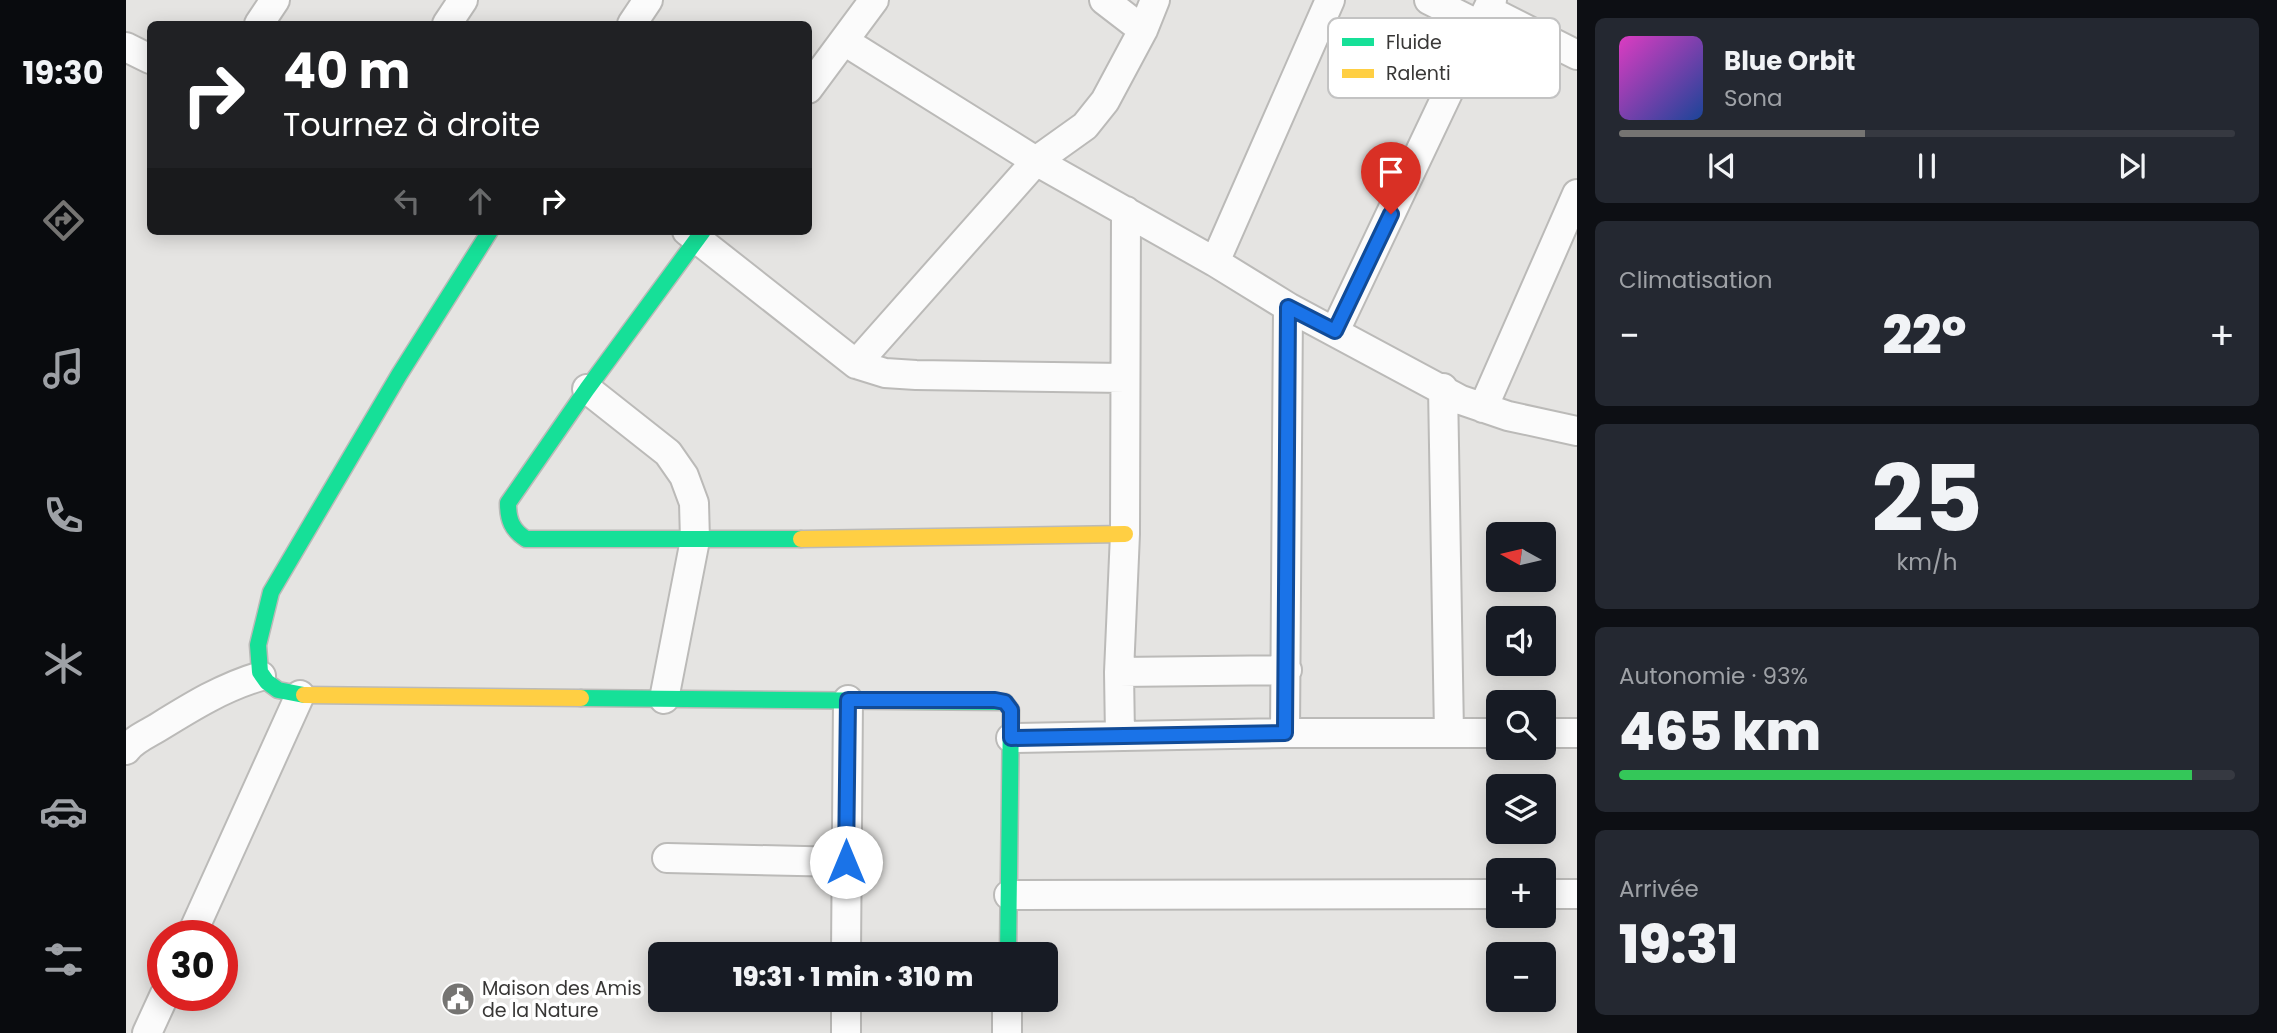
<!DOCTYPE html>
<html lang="fr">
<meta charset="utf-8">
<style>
:root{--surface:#171b24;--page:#242831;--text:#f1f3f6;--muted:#9ea1a6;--line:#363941;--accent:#757472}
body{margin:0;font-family:Poppins,sans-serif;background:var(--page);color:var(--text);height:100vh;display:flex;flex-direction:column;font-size:26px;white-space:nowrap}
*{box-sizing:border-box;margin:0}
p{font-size:23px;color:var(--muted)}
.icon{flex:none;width:38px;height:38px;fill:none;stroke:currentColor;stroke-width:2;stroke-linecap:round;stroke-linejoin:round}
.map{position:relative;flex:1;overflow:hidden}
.side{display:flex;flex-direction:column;gap:18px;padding:18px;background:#0d0f14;width:700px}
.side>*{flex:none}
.guide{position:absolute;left:21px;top:21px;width:665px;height:214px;border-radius:10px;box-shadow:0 4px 18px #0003;background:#202124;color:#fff;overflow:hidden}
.needle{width:46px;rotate:278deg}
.buttons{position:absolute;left:1360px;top:522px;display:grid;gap:14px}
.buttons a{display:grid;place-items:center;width:70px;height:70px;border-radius:10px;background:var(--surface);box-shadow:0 4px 18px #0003;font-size:35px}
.speed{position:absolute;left:21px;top:920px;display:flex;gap:14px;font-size:35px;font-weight:700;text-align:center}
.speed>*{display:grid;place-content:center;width:91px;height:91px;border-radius:50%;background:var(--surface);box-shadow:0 4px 18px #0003;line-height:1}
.speed .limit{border:10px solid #d22;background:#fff;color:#111}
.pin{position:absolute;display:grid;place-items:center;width:60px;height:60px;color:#fff;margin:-72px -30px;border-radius:50% 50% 50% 0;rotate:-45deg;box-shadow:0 0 7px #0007}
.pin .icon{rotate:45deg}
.me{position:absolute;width:77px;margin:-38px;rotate:0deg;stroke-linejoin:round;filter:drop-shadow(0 0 5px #0008)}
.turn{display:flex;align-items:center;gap:24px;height:147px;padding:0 21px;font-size:32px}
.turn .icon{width:91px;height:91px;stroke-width:2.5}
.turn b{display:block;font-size:49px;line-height:60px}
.lanes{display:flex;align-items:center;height:66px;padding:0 21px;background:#0003;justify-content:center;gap:35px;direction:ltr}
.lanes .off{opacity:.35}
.big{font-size:52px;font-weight:800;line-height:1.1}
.side .card{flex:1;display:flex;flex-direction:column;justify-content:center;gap:10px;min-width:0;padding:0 24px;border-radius:10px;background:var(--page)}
.side .dial{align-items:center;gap:0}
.dial b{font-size:91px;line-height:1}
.song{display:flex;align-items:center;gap:21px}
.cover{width:84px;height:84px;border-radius:10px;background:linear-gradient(135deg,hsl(310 70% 55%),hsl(220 70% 35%))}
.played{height:7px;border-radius:4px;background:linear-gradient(90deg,var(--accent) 40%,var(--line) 40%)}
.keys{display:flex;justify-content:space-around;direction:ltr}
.heat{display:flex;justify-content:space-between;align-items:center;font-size:38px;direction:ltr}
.charge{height:10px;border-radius:5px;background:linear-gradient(90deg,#34c759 93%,var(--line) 0)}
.trip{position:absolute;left:522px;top:942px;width:410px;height:70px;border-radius:10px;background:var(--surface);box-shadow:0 4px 18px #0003;font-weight:800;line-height:70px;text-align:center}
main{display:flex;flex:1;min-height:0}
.dock{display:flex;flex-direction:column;width:126px;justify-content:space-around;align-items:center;background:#090b0e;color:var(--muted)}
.dock .icon{width:49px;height:49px}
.dock .selected{color:var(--accent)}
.dock b{font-size:32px;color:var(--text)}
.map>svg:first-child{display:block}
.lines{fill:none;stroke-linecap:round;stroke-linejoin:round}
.street-casing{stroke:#bbbab8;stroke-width:32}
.fast-casing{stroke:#bbbab8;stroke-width:19}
.slow-casing{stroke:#bbbab8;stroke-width:19}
.street{stroke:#fbfbfb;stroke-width:28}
.fast{stroke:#16e098;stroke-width:16}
.slow{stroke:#ffcf43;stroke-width:16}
.route-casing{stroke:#114b97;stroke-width:18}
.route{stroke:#1a73e8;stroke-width:12}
.labels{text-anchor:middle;stroke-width:7;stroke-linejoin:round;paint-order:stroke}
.poi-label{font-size:19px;fill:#383736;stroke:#fff;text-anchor:start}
.key{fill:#fff;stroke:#c3c3c3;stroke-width:2}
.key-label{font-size:19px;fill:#383736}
</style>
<main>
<nav class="dock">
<b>19:30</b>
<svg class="icon selected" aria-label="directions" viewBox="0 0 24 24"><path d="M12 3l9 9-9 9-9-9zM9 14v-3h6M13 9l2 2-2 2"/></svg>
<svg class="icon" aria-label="music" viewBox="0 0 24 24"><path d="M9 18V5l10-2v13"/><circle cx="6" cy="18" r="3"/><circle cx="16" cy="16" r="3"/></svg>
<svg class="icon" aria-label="phone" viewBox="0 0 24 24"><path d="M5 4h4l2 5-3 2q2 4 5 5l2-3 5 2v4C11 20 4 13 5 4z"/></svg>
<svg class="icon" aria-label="climate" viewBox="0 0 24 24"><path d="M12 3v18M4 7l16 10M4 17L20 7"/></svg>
<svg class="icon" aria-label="car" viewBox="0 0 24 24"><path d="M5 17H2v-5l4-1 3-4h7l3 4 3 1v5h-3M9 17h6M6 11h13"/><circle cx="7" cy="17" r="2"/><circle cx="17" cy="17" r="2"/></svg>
<svg class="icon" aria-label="filters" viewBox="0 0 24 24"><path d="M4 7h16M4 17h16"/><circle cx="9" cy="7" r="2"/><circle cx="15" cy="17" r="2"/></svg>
</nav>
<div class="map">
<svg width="1451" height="1033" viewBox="0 0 1451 1033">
<rect width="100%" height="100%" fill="#e5e4e2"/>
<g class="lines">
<defs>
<path id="street" d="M978,0L1017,30
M1303,0L1355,26
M1362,10L1451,55
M133,24L149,0
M321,24L337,0
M506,24L522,0
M718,41L910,161L1089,262L1162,307L1335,400L1382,416L1451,431
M0,47L24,59
M682,89L748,0
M561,231L730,364L759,373L790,375L999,378
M1089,262L1204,0
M1209,331L1366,0
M730,364L910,161L959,126L979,101L1017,30L1029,0
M1317,388L1323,733
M461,389L542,453L558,476L568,503L569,540L538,699
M1357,408L1451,194
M993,672L1161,670
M1159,733L1162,307
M1418,733H1451
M994,736L993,672L999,534L1000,211
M885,738L1159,733H1372
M0,750C7,740 21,734 31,728C65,707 97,687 135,676
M541,858L720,862
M1418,894H1451
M883,895L1372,894
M65,936L174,695
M720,954L722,700
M720,999V1033
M21,1033L38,996
M881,1033V999"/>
<path id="fast" d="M577,231L461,389L382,503C382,520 386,530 400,539H675
M178,695L152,690L141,682L134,672L132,645L145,592L273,375L364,231
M455,698L879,702L885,710L882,954"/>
<path id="slow" d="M675,539L999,534
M178,695L455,698"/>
</defs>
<use href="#street" class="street-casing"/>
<use href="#fast" class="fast-casing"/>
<use href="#slow" class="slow-casing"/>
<use href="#street" class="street"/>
<use href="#fast" class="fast"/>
<use href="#slow" class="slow"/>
</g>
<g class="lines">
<defs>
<path id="route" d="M720,862L722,700H869L879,702L885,710V738L1159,733L1162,307L1209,331L1265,214"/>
</defs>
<use href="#route" class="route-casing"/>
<use href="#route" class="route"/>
</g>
<defs>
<symbol id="civic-disc" viewBox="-11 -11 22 22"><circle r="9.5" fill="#757472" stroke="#fff"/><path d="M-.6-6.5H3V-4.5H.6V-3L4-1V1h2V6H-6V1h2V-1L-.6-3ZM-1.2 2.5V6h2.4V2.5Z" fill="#fff"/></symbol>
</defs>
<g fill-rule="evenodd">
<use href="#civic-disc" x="313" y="980" width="38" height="38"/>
</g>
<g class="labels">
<g class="poi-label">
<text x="356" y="995">Maison des Amis<tspan x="356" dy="22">de la Nature</tspan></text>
</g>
</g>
<rect x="1202" y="18" width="232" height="80" rx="10" class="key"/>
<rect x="1216" y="38" width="32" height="8" fill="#16e098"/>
<rect x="1216" y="69" width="32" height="9" fill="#ffcf43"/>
<g class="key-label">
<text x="1260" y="49">Fluide</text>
<text x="1260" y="80">Ralenti</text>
</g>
</svg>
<div class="buttons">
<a><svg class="needle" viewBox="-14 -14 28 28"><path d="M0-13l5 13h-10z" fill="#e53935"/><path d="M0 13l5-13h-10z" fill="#9ea1a6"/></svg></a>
<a><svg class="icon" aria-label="sound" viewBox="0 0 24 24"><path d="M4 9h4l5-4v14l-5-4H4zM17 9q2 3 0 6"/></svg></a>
<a><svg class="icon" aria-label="search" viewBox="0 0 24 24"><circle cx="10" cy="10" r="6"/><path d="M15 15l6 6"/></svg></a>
<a><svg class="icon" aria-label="layers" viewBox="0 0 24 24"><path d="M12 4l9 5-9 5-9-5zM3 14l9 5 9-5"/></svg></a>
<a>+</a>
<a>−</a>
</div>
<div class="speed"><div class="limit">30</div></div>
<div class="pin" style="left:1265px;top:214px;background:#d93025"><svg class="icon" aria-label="arrive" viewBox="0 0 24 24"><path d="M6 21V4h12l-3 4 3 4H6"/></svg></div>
<svg class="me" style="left:720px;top:862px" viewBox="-20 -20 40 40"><circle r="19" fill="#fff"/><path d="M0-13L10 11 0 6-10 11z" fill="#1a73e8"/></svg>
<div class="trip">19:31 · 1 min · 310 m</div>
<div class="guide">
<div class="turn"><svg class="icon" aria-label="right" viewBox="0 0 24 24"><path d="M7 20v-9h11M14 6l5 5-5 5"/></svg><div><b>40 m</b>Tournez à droite</div></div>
<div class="lanes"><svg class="icon off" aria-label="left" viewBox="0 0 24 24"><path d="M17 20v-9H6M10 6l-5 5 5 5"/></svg><svg class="icon off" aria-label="ahead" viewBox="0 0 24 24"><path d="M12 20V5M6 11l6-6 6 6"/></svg><svg class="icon" aria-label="right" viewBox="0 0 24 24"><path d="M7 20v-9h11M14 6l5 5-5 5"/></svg></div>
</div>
</div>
<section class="side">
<div class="card">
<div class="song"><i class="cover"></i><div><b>Blue Orbit</b><p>Sona</p></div></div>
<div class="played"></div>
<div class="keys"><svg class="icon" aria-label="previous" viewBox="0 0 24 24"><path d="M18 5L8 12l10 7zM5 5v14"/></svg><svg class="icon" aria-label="pause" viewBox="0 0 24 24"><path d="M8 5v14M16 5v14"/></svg><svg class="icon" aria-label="next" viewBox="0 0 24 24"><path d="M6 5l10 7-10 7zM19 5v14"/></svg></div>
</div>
<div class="card"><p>Climatisation</p>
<div class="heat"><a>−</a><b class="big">22°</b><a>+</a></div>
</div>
<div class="card dial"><b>25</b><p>km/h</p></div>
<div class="card"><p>Autonomie · 93%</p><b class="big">465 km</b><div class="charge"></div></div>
<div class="card"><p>Arrivée</p><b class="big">19:31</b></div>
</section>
</main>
